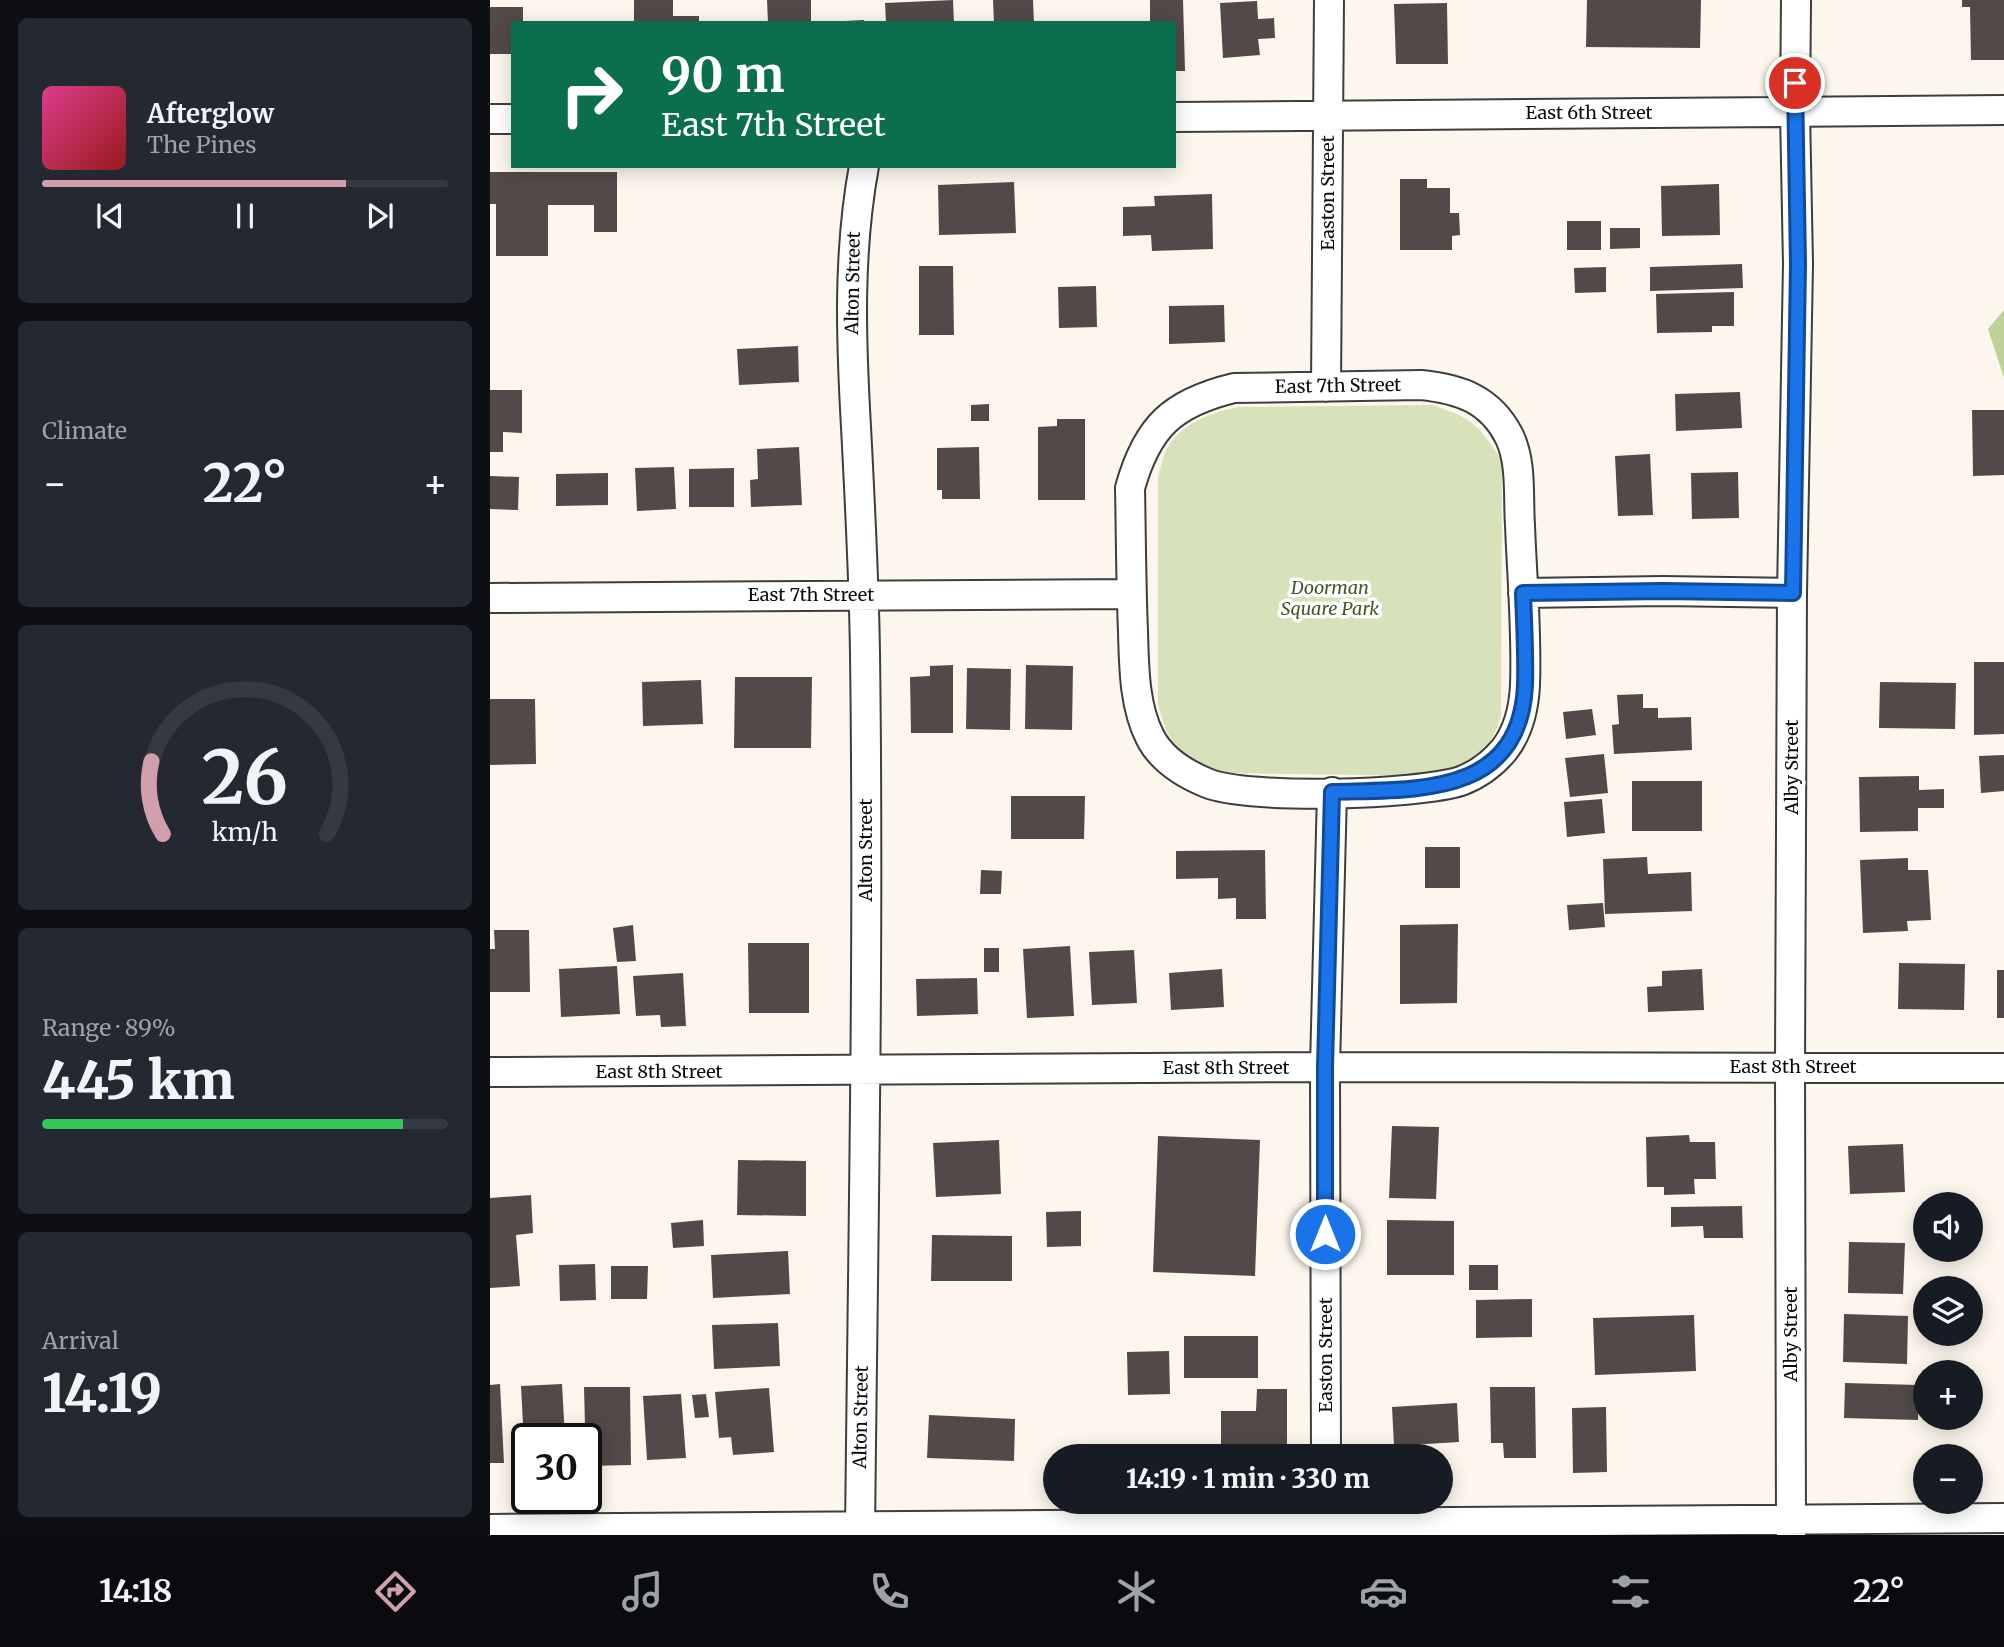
<!DOCTYPE html>
<meta charset="utf-8">
<style>
:root{--surface:#171b24;--page:#242831;--text:#f1f3f6;--muted:#9ea1a6;--line:#363941;--accent:#d09ead}
body{margin:0;font-family:Merriweather,serif;background:var(--page);color:var(--text);height:100vh;display:flex;flex-direction:column;font-size:26px;white-space:nowrap}
*{box-sizing:border-box;margin:0}
p{font-size:23px;color:var(--muted)}
.icon{flex:none;width:38px;height:38px;fill:none;stroke:currentColor;stroke-width:2;stroke-linecap:round;stroke-linejoin:round}
.map{position:relative;flex:1;overflow:hidden}
.side{display:flex;flex-direction:column;gap:18px;padding:18px;background:#0d0f14;width:490px}
.side>*{flex:none}
.banner{position:absolute;left:21px;top:21px;width:665px;height:147px;border-radius:0px;box-shadow:0 4px 18px #0003;background:#0b6e4f;color:#fff;overflow:hidden}
.controls{position:absolute;left:1423px;top:1192px;display:grid;gap:14px}
.controls a{display:grid;place-items:center;width:70px;height:70px;border-radius:50%;background:var(--surface);box-shadow:0 4px 18px #0003;font-size:35px}
.speed{position:absolute;left:21px;top:1423px;display:flex;gap:14px;font-size:35px;font-weight:700;text-align:center}
.speed>*{display:grid;place-content:center;width:91px;height:91px;border-radius:50%;background:var(--surface);box-shadow:0 4px 18px #0003;line-height:1}
.speed .limit{border:4px solid #111;border-radius:10px;background:#fff;color:#111}
.pin{position:absolute;display:grid;place-items:center;width:60px;height:60px;color:#fff;margin:-30px;border:4px solid #fff;border-radius:50%;box-shadow:0 2px 7px #0007}
.me{position:absolute;width:77px;margin:-38px;rotate:0deg;stroke-linejoin:round;filter:drop-shadow(0 0 5px #0008)}
.turn{display:flex;align-items:center;gap:24px;height:147px;padding:0 35px;font-size:32px}
.turn .icon{width:91px;height:91px;stroke-width:2.5}
.turn b{display:block;font-size:49px;line-height:60px}
.big{font-size:52px;font-weight:800;line-height:1.1}
.side .tile{flex:1;display:flex;flex-direction:column;justify-content:center;gap:10px;min-width:0;padding:0 24px;border-radius:10px;background:var(--page)}
.side .dial{align-items:center;gap:0}
.dial svg{height:182px;overflow:visible;fill:none;stroke:var(--line);stroke-width:7;stroke-linecap:round;text-anchor:middle}
.dial text{fill:var(--text);stroke:none}
.song{display:flex;align-items:center;gap:21px}
.cover{width:84px;height:84px;border-radius:10px;background:linear-gradient(135deg,hsl(330 70% 55%),hsl(0 70% 35%))}
.played{height:7px;border-radius:4px;background:linear-gradient(90deg,var(--accent) 75%,var(--line) 75%)}
.keys{display:flex;justify-content:space-around;direction:ltr}
.heat{display:flex;justify-content:space-between;align-items:center;font-size:38px;direction:ltr}
.charge{height:10px;border-radius:5px;background:linear-gradient(90deg,#34c759 89%,var(--line) 0)}
.trip{position:absolute;left:553px;top:1444px;width:410px;height:70px;border-radius:35px;background:var(--surface);box-shadow:0 4px 18px #0003;font-weight:800;line-height:70px;text-align:center}
.menu{display:flex;height:112px;justify-content:space-around;align-items:center;background:#090b0e;color:var(--muted)}
.menu .icon{width:49px;height:49px}
.menu .selected{color:var(--accent)}
.menu b{font-size:32px;color:var(--text)}
main{display:flex;flex:1;min-height:0}
.map>svg:first-child{display:block}
.green{fill:#d7e2ba}
.forest{fill:#bfd19b}
.building{fill:#524a49}
.lines{fill:none;stroke-linecap:round;stroke-linejoin:round}
.street-casing{stroke:#3e3e3e;stroke-width:32}
.street{stroke:#fff;stroke-width:28}
.route-casing{stroke:#114b97;stroke-width:18}
.route{stroke:#1a73e8;stroke-width:12}
.labels{text-anchor:middle;stroke-width:7;stroke-linejoin:round;paint-order:stroke}
.street-label{font-size:18px;fill:#0b0b0b;stroke:#fff}
.park-label{font-size:18px;font-style:italic;fill:#3b5a24;stroke:#fff}
</style>
<main>
<section class="side">
<div class="tile">
<div class="song"><i class="cover"></i><div><b>Afterglow</b><p>The Pines</p></div></div>
<div class="played"></div>
<div class="keys"><svg class="icon" aria-label="previous" viewBox="0 0 24 24"><path d="M18 5L8 12l10 7zM5 5v14"/></svg><svg class="icon" aria-label="pause" viewBox="0 0 24 24"><path d="M8 5v14M16 5v14"/></svg><svg class="icon" aria-label="next" viewBox="0 0 24 24"><path d="M6 5l10 7-10 7zM19 5v14"/></svg></div>
</div>
<div class="tile"><p>Climate</p>
<div class="heat"><a>−</a><b class="big">22°</b><a>+</a></div>
</div>
<div class="tile dial"><svg viewBox="0 0 100 80">
<path d="M14 69A42 42 0 1 1 86 69"/>
<path d="M14 69A42 42 0 0 1 9 37" stroke="#d09ead"/>
<text x="50" y="56" font-size="32" font-weight="700">26</text>
<text x="50" y="72" font-size="11">km/h</text>
</svg></div>
<div class="tile"><p>Range · 89%</p><b class="big">445 km</b><div class="charge"></div></div>
<div class="tile"><p>Arrival</p><b class="big">14:19</b></div>
</section>
<div class="map">
<svg width="1514" height="1535" viewBox="0 0 1514 1535">
<rect width="100%" height="100%" fill="#fcf6ec"/>
<path class="green" d="M942,405C983,418 989,425 1012,461L1011,716C998,756 983,766 943,776L729,773C690,759 678,744 668,704V477C671,469 672,458 676,450C691,423 720,413 748,407Z"/>
<path class="forest" d="M1514,310V378L1498,329Z"/>
<path class="building" d="M144,0H183V16H209V23H144Z
M277,0H321V23H278Z
M463,0L464,23H396L395,3Z
M503,0H543L544,23H504Z
M660,0H693L695,71H684V23H660Z
M1097,0H1211L1210,48L1096,47Z
M1472,0H1514V60H1481L1480,7H1472Z
M767,1L768,19L784,18L785,38L768,39L770,55L733,58L730,3Z
M957,3L958,64H906L904,4Z
M0,7H33V23H23V54H0Z
M374,20V23H355V21Z
M0,172H127V232H104V205H58V256H6V204H0Z
M910,179H937V188H960V213H969L970,235L962,236V250H910Z
M524,182L526,233L449,235L448,185Z
M1229,184L1230,235L1172,236L1171,186Z
M722,194L723,249L662,251L661,235L633,236V207L665,206L664,196Z
M1077,221H1111V250H1077Z
M1120,228H1150V248L1120,249Z
M1252,264L1253,288L1160,291V267Z
M429,266H463L464,335H429Z
M1116,267V292L1085,293L1084,268Z
M606,286L607,327L569,328L568,287Z
M1244,292V326H1222V332L1167,333L1166,294Z
M734,305L735,342L679,344V306Z
M308,346L309,382L249,385L247,349Z
M0,390H32V433L13,432V452H0Z
M1250,392L1252,428L1186,431L1185,394Z
M499,404V421H481V405Z
M1482,410H1514V475L1483,476Z
M567,419H595V500H548V427L567,426Z
M309,447L312,505L261,507L260,480L268,479L267,449Z
M489,447L490,499H452V490H447V448Z
M1160,454L1163,515L1128,516L1125,456Z
M184,467L186,509L147,511L145,468Z
M244,468V507H199V469Z
M1248,472L1249,518L1202,519L1201,473Z
M118,473V505L66,506V474Z
M0,476L29,477L28,510L0,509Z
M1484,662H1514V734L1484,735Z
M463,665V733H421L420,677L440,676V666Z
M536,665L583,666L582,730L535,729Z
M477,668L521,669L520,730L476,729Z
M245,677H322L321,748H244Z
M211,680L213,724L153,726L152,682Z
M1390,682L1466,683L1465,729L1389,728Z
M1153,694V708H1168V718L1201,717L1202,750L1124,754L1122,725L1129,724L1127,695Z
M0,699H45L46,764L0,765Z
M1102,709L1106,735L1076,739L1073,712Z
M1114,754L1118,793L1080,797L1075,758Z
M1514,755V791L1491,793L1489,756Z
M1429,776V790L1454,789V808H1428V831L1370,832L1369,777Z
M1142,781H1212V831H1142Z
M521,796H595L594,839H521Z
M1112,799L1115,833L1077,837L1074,802Z
M935,847H970V888H935Z
M775,850L776,919H746V898L728,899V878L686,879V851Z
M1157,857L1158,874L1201,872L1202,911L1115,914L1113,859Z
M1418,858V870H1438L1441,920L1417,921L1418,931L1373,933L1370,860Z
M491,870L512,871L511,894H490Z
M1113,903L1115,927L1079,930L1077,905Z
M968,924L967,1003L910,1004V925Z
M143,925L146,961L127,962L123,928Z
M4,930H39L40,992H0V949H5Z
M258,943H319V1013H259Z
M580,946L584,1016L537,1018L533,949Z
M494,948H509V972H494Z
M644,950L647,1003L602,1005L599,952Z
M1409,963L1475,964L1474,1010L1408,1009Z
M127,966L130,1014L71,1017L69,969Z
M732,969L734,1007L681,1010L679,973Z
M1212,969L1214,1010L1158,1012L1157,987L1172,986V971Z
M1507,970H1514V1018H1507Z
M193,973L196,1026L171,1027L170,1015L146,1016L143,976Z
M487,978L488,1014L427,1016L426,979Z
M902,1126L949,1127L946,1199L899,1198Z
M1199,1135L1200,1142H1225L1226,1179H1204L1205,1194L1174,1195V1187H1157L1156,1137Z
M668,1136L770,1140L765,1276L663,1272Z
M509,1140L511,1194L446,1197L443,1143Z
M1413,1144L1415,1192L1360,1194L1358,1146Z
M248,1160L316,1161V1216L247,1215Z
M41,1195L43,1233L26,1235L30,1286L0,1288V1198Z
M1252,1206L1253,1238H1214L1213,1226L1181,1227V1207Z
M591,1211V1246L557,1247L556,1212Z
M213,1220L214,1246L183,1248L181,1223Z
M897,1220L964,1221V1275H897Z
M442,1235L522,1236V1281H441Z
M1359,1242L1415,1243L1413,1294L1358,1293Z
M298,1251L300,1294L223,1298L221,1255Z
M105,1264L106,1300L70,1301L69,1265Z
M979,1265H1008V1290H979Z
M121,1266H158L157,1299H121Z
M1042,1299V1337L986,1338V1300Z
M1354,1314L1418,1316L1417,1364L1353,1362Z
M1204,1315L1206,1371L1105,1375L1103,1318Z
M288,1323L290,1366L224,1369L222,1325Z
M694,1336H768V1378H694Z
M679,1351L680,1394L638,1395L637,1352Z
M1355,1383L1429,1385L1428,1420L1354,1418Z
M10,1384L14,1463H0V1385Z
M72,1384L75,1438H37V1462L35,1463L31,1386Z
M94,1387H140L141,1465L96,1466Z
M1000,1387H1045L1046,1458H1014L1013,1443H1001Z
M279,1388L284,1452L243,1455L241,1437L229,1438L225,1392Z
M767,1389H797V1456H731V1411H766Z
M191,1394L196,1458L157,1460L153,1396Z
M216,1394L219,1417L205,1418L202,1395Z
M967,1403L969,1442L904,1446L902,1407Z
M1116,1407L1117,1472L1083,1473L1082,1408Z
M439,1415L525,1419L524,1461L437,1458Z"/>
<g class="lines">
<defs>
<path id="street" d="M684,117L1514,110
M0,119H23
M931,385C970,389 1000,399 1019,436C1032,462 1028,497 1030,525C1032,578 1037,632 1035,685C1034,707 1028,732 1014,750C1003,763 987,775 971,781C927,795 759,800 717,783C695,774 671,759 660,737C644,706 644,666 643,632C641,584 641,537 640,488C657,427 682,403 744,388Z
M836,387L839,0
M1033,593L1173,591L1302,593
M0,598L641,594
M0,1072L835,1067L1514,1068
M836,1456L835,1067L842,792
M0,1529L1514,1518
M370,1535C373,1241 379,948 375,654C374,578 370,503 366,427C361,339 358,253 374,166
M1301,1535L1300,1067L1302,593L1308,264L1305,111L1306,0"/>
</defs>
<use href="#street" class="street-casing"/>
<use href="#street" class="street"/>
</g>
<g class="lines">
<defs>
<path id="route" d="M835,1234V1067L842,792C925,789 1030,798 1035,685C1036,655 1034,624 1033,593L1173,591L1303,593L1308,264L1305,83"/>
</defs>
<use href="#route" class="route-casing"/>
<use href="#route" class="route"/>
</g>
<g class="labels">
<g class="street-label">
<text x="1099" y="119">East 6th Street</text>
<text transform="translate(838 193) rotate(-90)" y="6">Easton Street</text>
<text transform="translate(363 283) rotate(-89)" y="6">Alton Street</text>
<text transform="translate(848 386) rotate(-1)" y="6">East 7th Street</text>
<text x="321" y="601">East 7th Street</text>
<text transform="translate(1302 767) rotate(-90)" y="6">Alby Street</text>
<text transform="translate(376 850) rotate(-90)" y="6">Alton Street</text>
<text x="1303" y="1073">East 8th Street</text>
<text x="736" y="1074">East 8th Street</text>
<text x="169" y="1078">East 8th Street</text>
<text transform="translate(1301 1334) rotate(-90)" y="6">Alby Street</text>
<text transform="translate(836 1355) rotate(-90)" y="6">Easton Street</text>
<text transform="translate(371 1417) rotate(-89)" y="6">Alton Street</text>
</g>
<g class="park-label">
<text x="840" y="594">Doorman<tspan x="840" dy="21">Square Park</tspan></text>
</g>
</g>
</svg>
<div class="controls">
<a><svg class="icon" aria-label="sound" viewBox="0 0 24 24"><path d="M4 9h4l5-4v14l-5-4H4zM17 9q2 3 0 6"/></svg></a>
<a><svg class="icon" aria-label="layers" viewBox="0 0 24 24"><path d="M12 4l9 5-9 5-9-5zM3 14l9 5 9-5"/></svg></a>
<a>+</a>
<a>−</a>
</div>
<div class="speed"><div class="limit">30</div></div>
<div class="pin" style="left:1305px;top:83px;background:#d93025"><svg class="icon" aria-label="arrive" viewBox="0 0 24 24"><path d="M6 21V4h12l-3 4 3 4H6"/></svg></div>
<svg class="me" style="left:835px;top:1234px" viewBox="-20 -20 40 40"><circle r="17" fill="#1a73e8" stroke="#fff" stroke-width="3"/><path d="M0-11L8 9 0 5-8 9z" fill="#fff"/></svg>
<div class="trip">14:19 · 1 min · 330 m</div>
<div class="banner">
<div class="turn"><svg class="icon" aria-label="right" viewBox="0 0 24 24"><path d="M7 20v-9h11M14 6l5 5-5 5"/></svg><div><b>90 m</b>East 7th Street</div></div>
</div>
</div>
</main>
<nav class="menu">
<b>14:18</b>
<svg class="icon selected" aria-label="directions" viewBox="0 0 24 24"><path d="M12 3l9 9-9 9-9-9zM9 14v-3h6M13 9l2 2-2 2"/></svg>
<svg class="icon" aria-label="music" viewBox="0 0 24 24"><path d="M9 18V5l10-2v13"/><circle cx="6" cy="18" r="3"/><circle cx="16" cy="16" r="3"/></svg>
<svg class="icon" aria-label="phone" viewBox="0 0 24 24"><path d="M5 4h4l2 5-3 2q2 4 5 5l2-3 5 2v4C11 20 4 13 5 4z"/></svg>
<svg class="icon" aria-label="climate" viewBox="0 0 24 24"><path d="M12 3v18M4 7l16 10M4 17L20 7"/></svg>
<svg class="icon" aria-label="car" viewBox="0 0 24 24"><path d="M5 17H2v-5l4-1 3-4h7l3 4 3 1v5h-3M9 17h6M6 11h13"/><circle cx="7" cy="17" r="2"/><circle cx="17" cy="17" r="2"/></svg>
<svg class="icon" aria-label="filters" viewBox="0 0 24 24"><path d="M4 7h16M4 17h16"/><circle cx="9" cy="7" r="2"/><circle cx="15" cy="17" r="2"/></svg>
<b>22°</b>
</nav>
